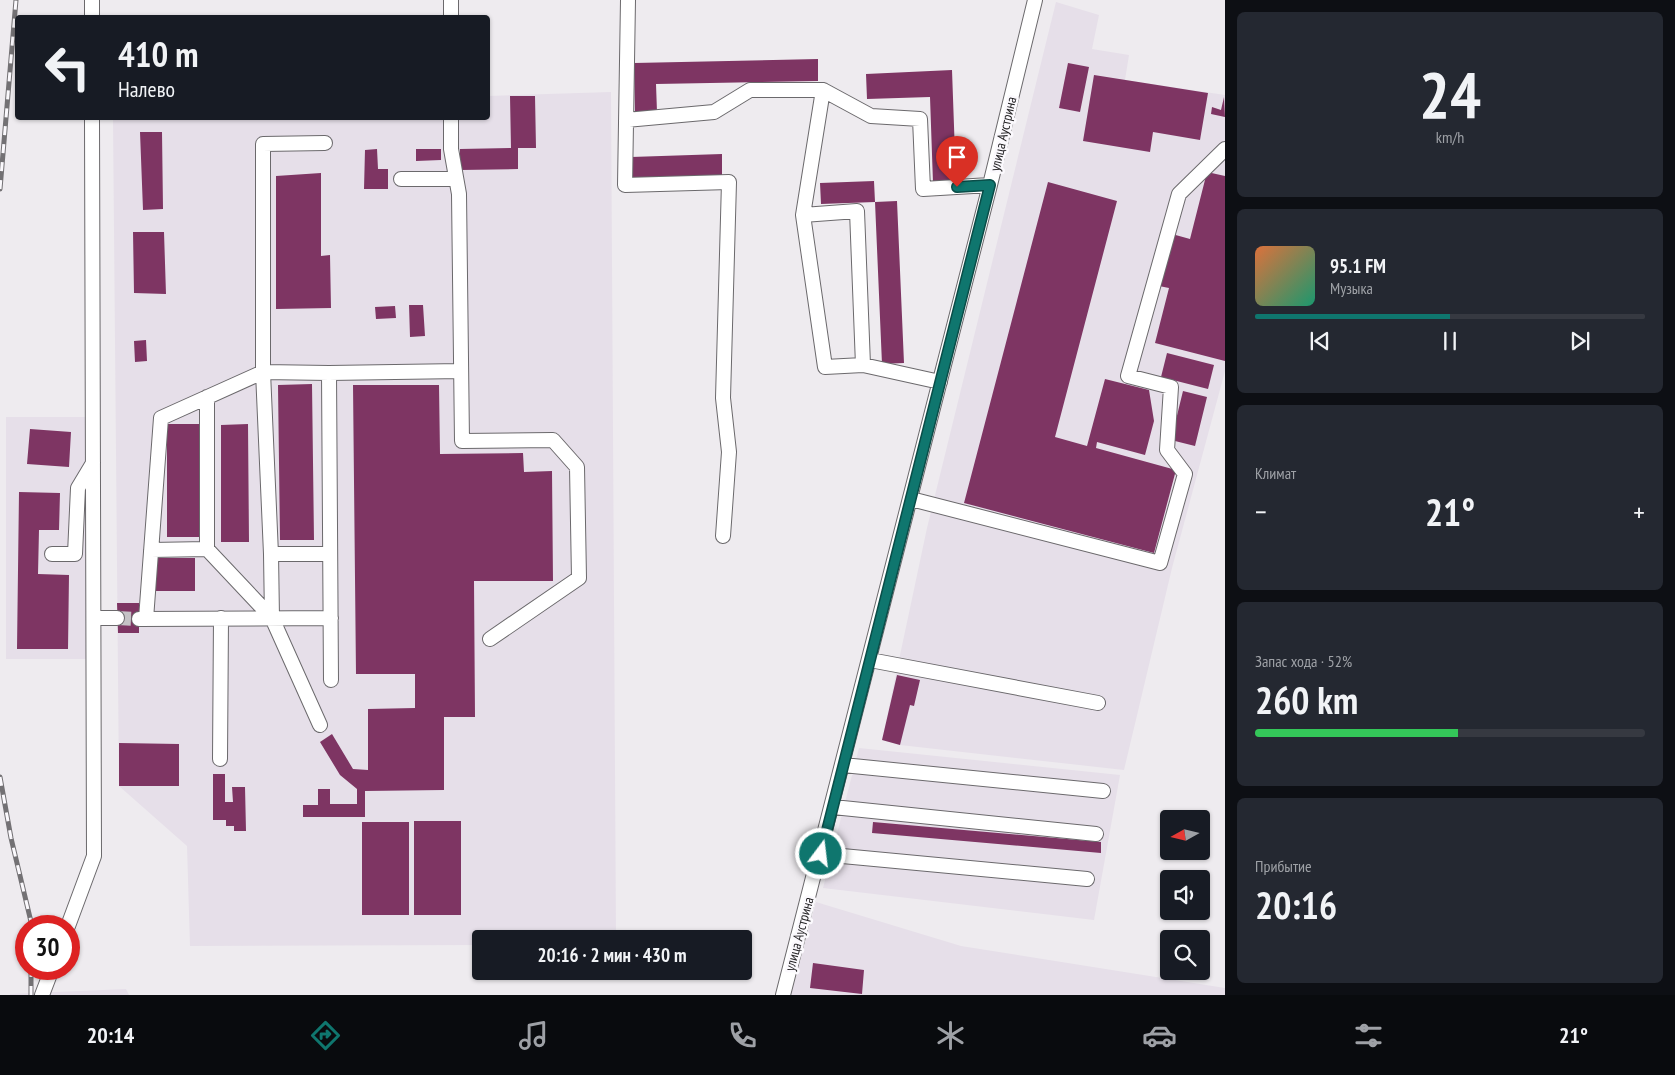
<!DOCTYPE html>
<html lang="ru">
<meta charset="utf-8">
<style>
:root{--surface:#171b24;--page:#242831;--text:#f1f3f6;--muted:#9ea1a6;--line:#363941;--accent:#0f766e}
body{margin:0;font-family:"PT Sans Narrow",sans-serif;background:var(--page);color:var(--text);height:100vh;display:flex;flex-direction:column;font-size:19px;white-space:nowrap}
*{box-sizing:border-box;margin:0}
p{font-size:16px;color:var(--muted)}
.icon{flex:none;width:28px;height:28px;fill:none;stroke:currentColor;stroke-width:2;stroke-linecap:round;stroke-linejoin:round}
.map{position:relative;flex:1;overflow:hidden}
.side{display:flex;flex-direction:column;gap:12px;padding:12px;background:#0d0f14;width:450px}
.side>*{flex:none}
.hud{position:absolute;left:15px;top:15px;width:475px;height:105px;border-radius:5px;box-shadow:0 1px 4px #0004;background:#171b24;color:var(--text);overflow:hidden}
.needle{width:32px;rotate:262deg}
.fabs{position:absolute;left:1160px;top:810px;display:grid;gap:10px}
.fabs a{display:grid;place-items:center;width:50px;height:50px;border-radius:5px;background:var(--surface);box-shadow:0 1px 4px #0004;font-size:25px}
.speed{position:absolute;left:15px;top:915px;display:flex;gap:10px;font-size:25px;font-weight:700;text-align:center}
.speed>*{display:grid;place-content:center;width:65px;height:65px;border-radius:50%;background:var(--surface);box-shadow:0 1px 4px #0004;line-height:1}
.speed .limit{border:8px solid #d22;background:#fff;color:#111}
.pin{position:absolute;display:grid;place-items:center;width:42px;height:42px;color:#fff;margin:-51px -21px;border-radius:50% 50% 50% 0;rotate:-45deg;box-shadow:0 0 5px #0007}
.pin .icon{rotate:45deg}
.me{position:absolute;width:55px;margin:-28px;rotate:15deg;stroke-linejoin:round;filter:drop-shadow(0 0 4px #0008)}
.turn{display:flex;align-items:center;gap:18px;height:105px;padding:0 20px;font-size:22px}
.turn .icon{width:65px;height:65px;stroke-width:2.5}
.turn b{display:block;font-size:35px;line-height:42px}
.big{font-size:38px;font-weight:700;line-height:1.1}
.side .card{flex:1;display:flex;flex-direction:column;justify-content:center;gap:8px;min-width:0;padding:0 18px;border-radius:8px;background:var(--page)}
.side .dial{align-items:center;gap:0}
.dial b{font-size:65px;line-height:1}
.song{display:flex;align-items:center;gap:15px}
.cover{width:60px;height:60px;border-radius:8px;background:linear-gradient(135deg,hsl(20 70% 55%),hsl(160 70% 35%))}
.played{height:5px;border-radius:2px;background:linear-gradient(90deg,var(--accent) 50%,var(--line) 50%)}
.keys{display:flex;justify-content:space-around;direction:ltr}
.heat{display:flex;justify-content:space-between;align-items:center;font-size:28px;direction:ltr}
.charge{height:8px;border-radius:4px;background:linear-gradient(90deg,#34c759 52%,var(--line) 0)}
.trip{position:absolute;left:472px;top:930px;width:280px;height:50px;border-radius:5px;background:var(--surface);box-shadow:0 1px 4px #0004;font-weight:700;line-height:50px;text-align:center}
.menu{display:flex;height:80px;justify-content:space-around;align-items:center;background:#090b0e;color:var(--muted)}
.menu .icon{width:35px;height:35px}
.menu .active{color:var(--accent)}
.menu b{font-size:22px;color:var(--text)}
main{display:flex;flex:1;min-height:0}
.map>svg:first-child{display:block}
.built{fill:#e6dfe9}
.building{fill:#7e3563}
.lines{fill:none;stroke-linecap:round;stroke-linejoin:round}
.minor-tunnel{stroke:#c5c2c6;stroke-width:14;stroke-dasharray:14 7;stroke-linecap:butt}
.minor-casing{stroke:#6b696c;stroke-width:16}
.minor{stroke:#fff;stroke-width:14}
.rail-casing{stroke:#737174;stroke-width:5}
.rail{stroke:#fbf9fd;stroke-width:3;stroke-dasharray:9;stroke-linecap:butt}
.route-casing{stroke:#0a4d48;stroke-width:12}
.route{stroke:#0f766e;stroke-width:9}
.labels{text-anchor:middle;stroke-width:5;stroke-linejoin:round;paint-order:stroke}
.street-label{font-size:14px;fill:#201f21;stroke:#fbf9fd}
</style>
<main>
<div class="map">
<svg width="1225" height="995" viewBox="0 0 1225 995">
<rect width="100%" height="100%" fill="#eeebef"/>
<path class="built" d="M1056,2L1099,15L1092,49L1129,55L1125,80L1225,95V371L1172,568L1124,770L900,745L882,740L927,528Z
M611,92L616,939H481V945L190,946L187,846L119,786L113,118H488V96Z
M6,417H88L87,659H6Z
M859,748L1120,775L1094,920L823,888Z
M816,902L961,946L1225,988V995H791Z
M126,989L129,995H10V994Z"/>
<path class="building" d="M818,59V81L656,84L657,112L635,113L634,63Z
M1068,63L1089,67L1080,112L1059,108Z
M952,70L956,182L933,183L930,97L867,99L866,74Z
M1094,75L1208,93L1200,140L1153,132L1150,152L1083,141Z
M510,96H535L536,148H518V169L460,170V149L511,148Z
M1224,97L1225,117L1211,114L1212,107L1221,110Z
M140,132H162L163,209L143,210Z
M377,149L378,169H388V189H364L365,150Z
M416,149H441V160L416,161Z
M722,154V177L632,181L631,157Z
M1207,172L1225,176V361L1155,343L1169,288L1159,286L1172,234L1190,239Z
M321,173V256L330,255L331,308L276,309V176Z
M874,181L875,202L897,201L904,363L882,364L875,202L821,204L820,183Z
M1048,182L1117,201L1055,437L1087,446L1105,379L1149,390L1154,421L1145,455L1097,442L1096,448L1176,470L1154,553L964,503Z
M133,232H164L166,294L134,293Z
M409,305H423L425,336L410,337Z
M395,306L396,318L376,319L375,307Z
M146,340L147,361L135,362L134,341Z
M1167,353L1214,365L1208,389L1161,377Z
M312,384L314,540H280L278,385Z
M353,385H439L440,454L523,453L524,472L552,471L553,581H474L475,717H444V790L365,791V817H303V805H318V789H330V804H357V789L340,775L320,742L332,734L353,769L368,770V709L415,708V674H356Z
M1183,391L1207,397L1195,446L1171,440Z
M167,424H199V537H167Z
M248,424L249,542H221V425Z
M30,429L71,432L69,467L27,464Z
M19,492L60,493L59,530H39L38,574L69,575L68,649H17Z
M154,558H195V591H154Z
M117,603H139V633H118Z
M897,675L920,680L914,706L910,705L900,745L882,740Z
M119,743L179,744V786H119Z
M213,774H225V802H233L232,787H245L246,831H234V826H226V820H213Z
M414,821H461V915H414Z
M362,822H409V915H362Z
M873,822L1101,842V853L872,833Z
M813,963L864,970L862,994L810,988Z"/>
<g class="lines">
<path class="minor-tunnel" d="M117,618L139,619"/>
<defs>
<path id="minor" d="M92,0V18
M628,0L625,185L729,182L723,398L729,452L723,536
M451,18V0
M823,90L803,215L825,367L863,365L940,382
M451,118V149L459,194L462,441L553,440L577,467L579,578L490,639
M626,120L714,112L750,90H823L871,116L920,119L923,189L990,185
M325,143L263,144V372L329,373
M401,179H456
M803,215L857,211L863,365
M911,499L1160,563L1185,474L1167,450L1171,387L1128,376L1179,194L1225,149
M207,549L272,618
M151,550L207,549V397
M52,554H75L78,488L93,463
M271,554L272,618L320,725
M94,618H117
M139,619L331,618
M146,619L161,418L263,372L271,554H330
M870,660L1098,703
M331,680L329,373L461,371
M220,759L221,618
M843,765L1103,791
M833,807L1096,834
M821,854L1087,879
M68,926L94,856L92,118
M42,995L52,969
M783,995L990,185L1035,0"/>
</defs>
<use href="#minor" class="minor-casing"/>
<use href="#minor" class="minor"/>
<defs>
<path id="rail" d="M0,189L16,0
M0,777L11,838L32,926
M31,995V969"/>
</defs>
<use href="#rail" class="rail-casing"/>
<use href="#rail" class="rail"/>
</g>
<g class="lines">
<defs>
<path id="route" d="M821,854L990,185L957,187"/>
</defs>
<use href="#route" class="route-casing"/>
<use href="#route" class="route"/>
</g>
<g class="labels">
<g class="street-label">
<text transform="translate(1003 134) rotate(-77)" y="5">улица Аустрина</text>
<text transform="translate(799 934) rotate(-75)" y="5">улица Аустрина</text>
</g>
</g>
</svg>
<div class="fabs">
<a><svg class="needle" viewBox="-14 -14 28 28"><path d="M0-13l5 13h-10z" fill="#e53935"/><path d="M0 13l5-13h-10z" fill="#9ea1a6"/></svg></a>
<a><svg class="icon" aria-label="sound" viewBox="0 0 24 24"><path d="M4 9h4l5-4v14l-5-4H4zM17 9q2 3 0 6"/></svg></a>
<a><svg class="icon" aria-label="search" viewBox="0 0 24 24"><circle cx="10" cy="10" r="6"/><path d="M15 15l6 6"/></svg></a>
</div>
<div class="speed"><div class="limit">30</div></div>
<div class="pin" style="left:957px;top:187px;background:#d93025"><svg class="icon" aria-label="arrive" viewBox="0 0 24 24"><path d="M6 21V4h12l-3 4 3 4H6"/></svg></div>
<svg class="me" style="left:821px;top:854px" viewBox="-20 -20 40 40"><circle r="17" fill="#0f766e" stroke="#fff" stroke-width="3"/><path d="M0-11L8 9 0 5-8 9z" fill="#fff"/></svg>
<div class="trip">20:16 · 2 мин · 430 m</div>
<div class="hud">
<div class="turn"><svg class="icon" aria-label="left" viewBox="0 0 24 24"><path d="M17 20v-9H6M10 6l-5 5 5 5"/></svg><div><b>410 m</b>Налево</div></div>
</div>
</div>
<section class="side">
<div class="card dial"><b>24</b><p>km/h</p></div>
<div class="card">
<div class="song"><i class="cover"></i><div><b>95.1 FM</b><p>Музыка</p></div></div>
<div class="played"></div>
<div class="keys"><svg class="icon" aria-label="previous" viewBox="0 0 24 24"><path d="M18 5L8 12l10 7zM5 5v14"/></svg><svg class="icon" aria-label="pause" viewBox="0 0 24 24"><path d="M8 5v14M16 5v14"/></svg><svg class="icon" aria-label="next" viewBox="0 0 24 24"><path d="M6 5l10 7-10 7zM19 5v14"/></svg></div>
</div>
<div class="card"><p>Климат</p>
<div class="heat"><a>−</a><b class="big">21°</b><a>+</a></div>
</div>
<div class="card"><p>Запас хода · 52%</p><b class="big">260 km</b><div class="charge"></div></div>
<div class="card"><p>Прибытие</p><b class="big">20:16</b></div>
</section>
</main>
<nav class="menu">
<b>20:14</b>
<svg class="icon active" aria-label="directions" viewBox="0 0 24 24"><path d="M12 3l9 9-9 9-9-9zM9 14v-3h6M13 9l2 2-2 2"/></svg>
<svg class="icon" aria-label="music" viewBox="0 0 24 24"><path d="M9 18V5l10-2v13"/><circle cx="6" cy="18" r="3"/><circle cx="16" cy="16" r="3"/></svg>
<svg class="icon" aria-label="phone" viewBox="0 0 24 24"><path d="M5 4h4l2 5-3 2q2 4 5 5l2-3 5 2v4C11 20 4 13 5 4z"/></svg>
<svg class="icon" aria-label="climate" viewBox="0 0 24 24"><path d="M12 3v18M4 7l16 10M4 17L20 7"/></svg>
<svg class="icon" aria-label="car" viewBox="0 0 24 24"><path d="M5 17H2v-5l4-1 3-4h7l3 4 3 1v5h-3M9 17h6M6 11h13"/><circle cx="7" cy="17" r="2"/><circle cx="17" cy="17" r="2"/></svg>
<svg class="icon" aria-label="filters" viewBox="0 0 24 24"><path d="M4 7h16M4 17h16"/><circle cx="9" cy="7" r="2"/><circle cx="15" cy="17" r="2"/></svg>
<b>21°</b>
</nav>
